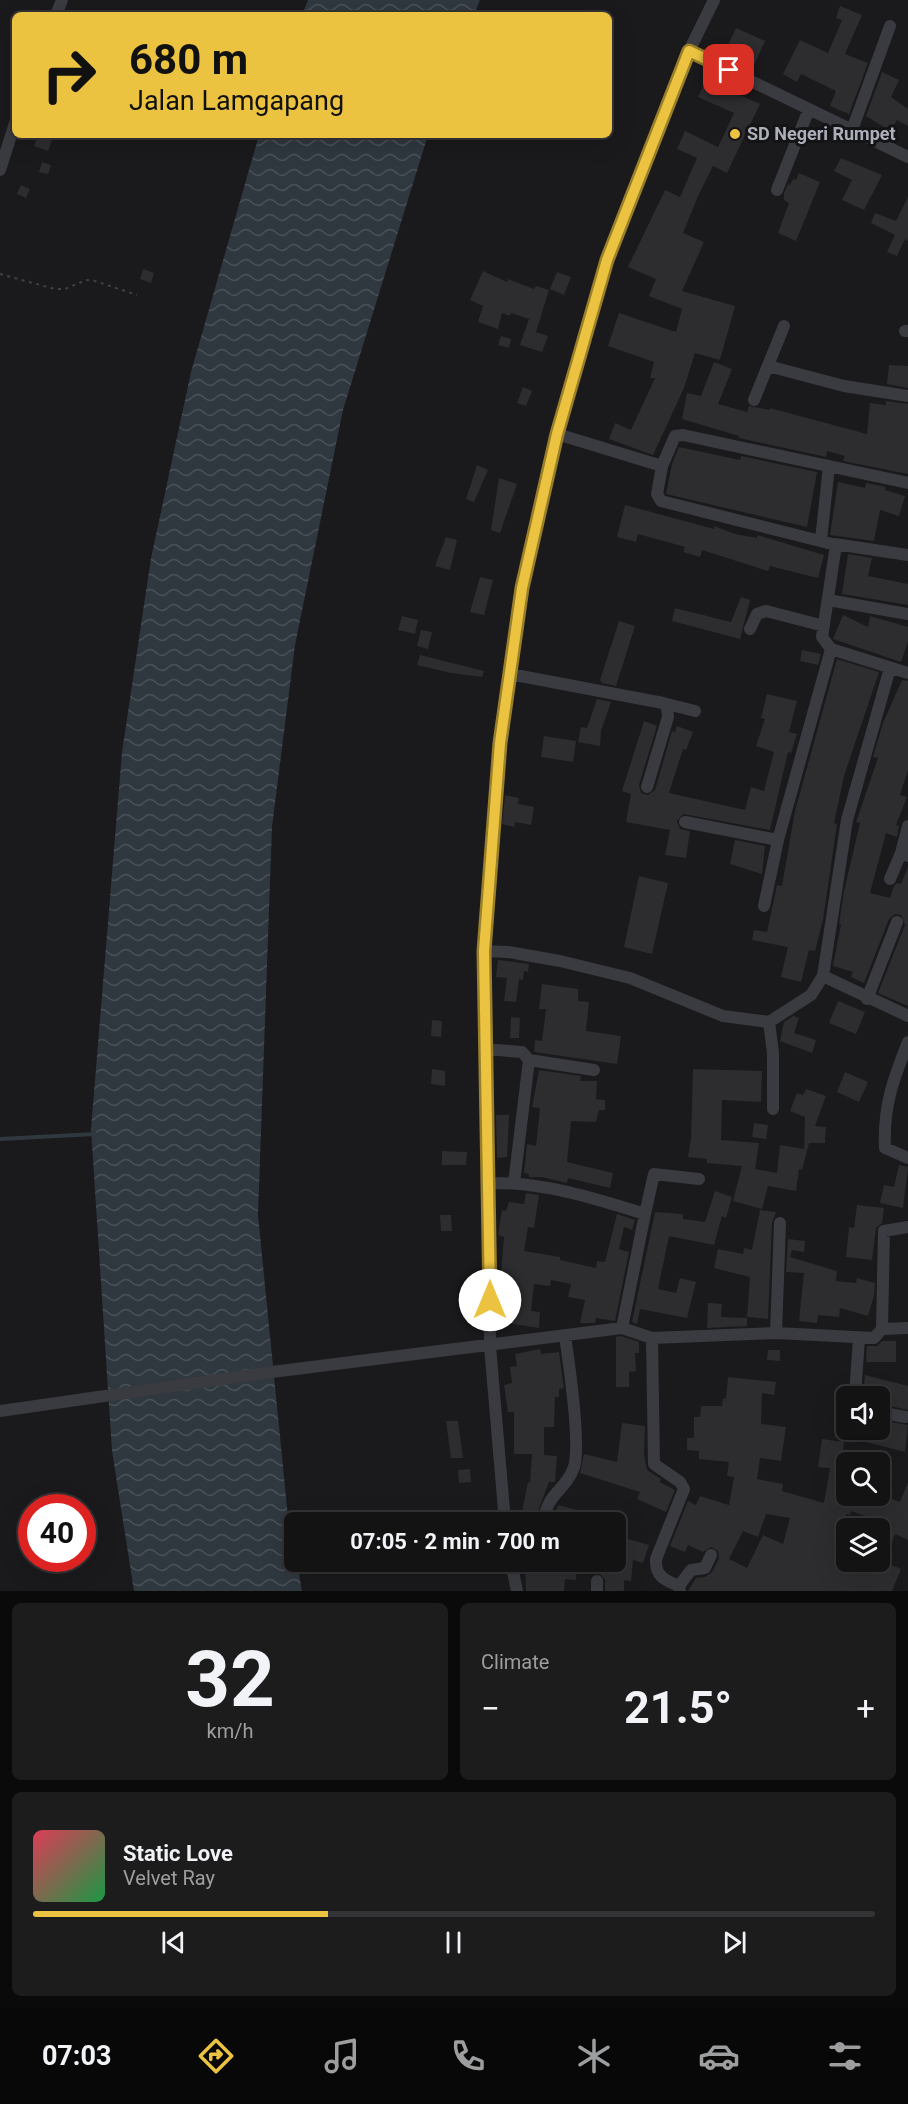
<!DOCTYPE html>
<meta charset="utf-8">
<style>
:root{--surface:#141314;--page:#1d1c1d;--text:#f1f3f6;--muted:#9d9ea0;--line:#333234;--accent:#ecc341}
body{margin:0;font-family:Roboto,sans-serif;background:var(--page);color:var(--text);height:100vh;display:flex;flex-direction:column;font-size:22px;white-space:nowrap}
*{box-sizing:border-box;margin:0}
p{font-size:20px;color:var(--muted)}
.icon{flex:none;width:33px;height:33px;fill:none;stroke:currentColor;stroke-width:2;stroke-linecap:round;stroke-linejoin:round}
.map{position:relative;height:1591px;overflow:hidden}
.drawer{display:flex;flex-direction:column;gap:12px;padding:12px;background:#0b0a0b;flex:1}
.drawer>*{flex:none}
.guide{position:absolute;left:12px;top:12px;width:600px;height:126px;border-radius:9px;box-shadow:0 6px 24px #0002,0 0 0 2px var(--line);background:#ecc341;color:#111;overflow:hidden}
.buttons{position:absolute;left:836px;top:1386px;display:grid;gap:12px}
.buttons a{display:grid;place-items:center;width:54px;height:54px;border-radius:9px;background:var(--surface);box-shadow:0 6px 24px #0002,0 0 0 2px var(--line);font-size:30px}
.speed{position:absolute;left:18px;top:1494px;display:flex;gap:12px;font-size:30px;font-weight:700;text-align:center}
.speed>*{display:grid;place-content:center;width:78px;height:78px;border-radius:50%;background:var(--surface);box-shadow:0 6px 24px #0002,0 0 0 2px var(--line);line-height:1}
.speed .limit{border:9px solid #d22;background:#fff;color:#111}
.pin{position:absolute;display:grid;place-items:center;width:51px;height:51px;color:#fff;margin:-26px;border-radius:12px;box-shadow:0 3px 9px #0006}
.me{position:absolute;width:66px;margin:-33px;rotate:0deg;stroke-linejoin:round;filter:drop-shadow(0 0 4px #0008)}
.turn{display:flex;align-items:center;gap:21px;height:126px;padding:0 18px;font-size:27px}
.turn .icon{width:78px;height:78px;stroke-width:2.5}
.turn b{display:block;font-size:42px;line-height:51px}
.big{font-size:45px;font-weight:700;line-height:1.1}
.drawer .tile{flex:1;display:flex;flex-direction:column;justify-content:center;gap:9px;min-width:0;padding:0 21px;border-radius:9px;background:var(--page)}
.drawer .dial{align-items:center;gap:0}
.dial b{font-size:78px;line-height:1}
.song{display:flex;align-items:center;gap:18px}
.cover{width:72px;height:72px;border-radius:9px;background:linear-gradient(135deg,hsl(350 70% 55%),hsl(140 70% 35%))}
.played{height:6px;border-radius:3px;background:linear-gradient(90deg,var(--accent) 35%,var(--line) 35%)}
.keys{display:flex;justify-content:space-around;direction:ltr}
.heat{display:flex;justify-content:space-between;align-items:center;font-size:33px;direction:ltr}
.drawer .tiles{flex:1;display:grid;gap:12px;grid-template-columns:1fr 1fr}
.tile:last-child{grid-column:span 2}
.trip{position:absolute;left:284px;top:1512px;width:342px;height:60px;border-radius:9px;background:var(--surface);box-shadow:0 6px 24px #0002,0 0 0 2px var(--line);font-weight:700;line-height:60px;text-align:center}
.dock{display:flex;height:96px;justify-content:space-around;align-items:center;background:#080808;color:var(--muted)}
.dock .icon{width:42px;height:42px}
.dock .active{color:var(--accent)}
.dock b{font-size:27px;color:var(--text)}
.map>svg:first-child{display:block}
.water{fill:url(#water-waves)}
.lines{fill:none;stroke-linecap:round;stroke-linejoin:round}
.stream{stroke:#2f373f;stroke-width:4}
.building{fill:#2d2c2f;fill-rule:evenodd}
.path{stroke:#404247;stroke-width:2;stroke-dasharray:3 4.5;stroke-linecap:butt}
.minor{stroke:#3a3b40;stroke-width:12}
.route-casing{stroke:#997f2a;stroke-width:15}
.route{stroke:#ecc341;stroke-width:10}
.poi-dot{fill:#ecc341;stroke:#141416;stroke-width:2}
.labels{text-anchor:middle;stroke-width:6;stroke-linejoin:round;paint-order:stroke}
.poi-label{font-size:18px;font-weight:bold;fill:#acafba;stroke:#141416;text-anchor:start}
</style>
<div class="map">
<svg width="908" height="1591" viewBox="0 0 908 1591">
<defs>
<pattern id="water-waves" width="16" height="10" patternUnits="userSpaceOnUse" patternTransform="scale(1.5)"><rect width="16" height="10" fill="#2f373f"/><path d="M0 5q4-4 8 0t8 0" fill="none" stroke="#4a5159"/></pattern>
</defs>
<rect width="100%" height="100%" fill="#1a191b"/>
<path class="water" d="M308,0H480L474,15H302Z
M259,135H428L343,410L295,645L272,827L258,1215L288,1517L294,1562H297L302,1591H134L112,1451L91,1129L122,752L151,558L191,372Z"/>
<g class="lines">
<path class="stream" d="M0,1139L95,1134"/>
</g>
<path class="building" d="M840,6L862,15L845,54L868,63L849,114L830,106L836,91L801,74L797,82L783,74L800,40L828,53L842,20L836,18Z
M736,28L765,41L751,72L722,58Z
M882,72L899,80L891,97L908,109V126L897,120L890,131L866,116Z
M706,80L760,104L727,173L713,166L699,194L683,233L704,242L682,291L735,306L720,360L695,353L684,388L653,455L609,439L615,423L631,430L655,378H650L654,362L608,346L619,313L676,332L682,309L649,296L656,279L628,267L665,190L680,197L697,158L677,149L685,131L718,147L734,113L698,97Z
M38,135H54L48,151L34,146Z
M841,158L882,175L864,210L842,200L852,180L834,171Z
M42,162L51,165L48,174L39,172Z
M799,173L820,182L796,241L778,233L789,203L784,200V193L788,184L790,185L793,179L796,180Z
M21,185L30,189L26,198L17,194Z
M908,197V241L905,239L897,256L887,252L895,235L871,223L875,213L896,221Z
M143,269L154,273L151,283L140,279Z
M483,271L507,282L508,279L534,289L536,286L549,290L536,332L548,336L542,352L520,345L529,319L511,313L510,316L502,313L498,329L478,322L483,306L470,300Z
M557,272L571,277L564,295L550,289Z
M501,336L511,339L509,348L498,345Z
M714,362L732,369L718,404L747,412L749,406L770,410V408L867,434L870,403L886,405V401L908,404V474L843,461L845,456L827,451L826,457L739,438V436L682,419L687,393L701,396Z
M889,365L908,366V388L887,384Z
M523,387L532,391L526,406L517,403Z
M679,447L740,460L741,456L817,472L807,527L666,494L672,464Z
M477,465L488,470L474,502L466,499Z
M499,478L517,484L500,533L491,530Z
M838,482L865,488L866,483L886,487L885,490L905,496L899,516L880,510L874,541L830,535Z
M625,505L714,529V526L735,534L757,538V535L824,555L818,578L770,566L768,571L702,550L700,557L683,552L685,547L638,534L636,542L617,537Z
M446,537L457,540L450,570L435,566Z
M848,554L872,558L868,576L908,584V605L842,594Z
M480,577L493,580L484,615L470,612Z
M741,597L750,600L740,639L672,621L675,608L731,622Z
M843,615L868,627L870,616L908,627V641L901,662L833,639Z
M402,616L418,620L415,634L398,630Z
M619,621L635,626L616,686L602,683L600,680Z
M421,630L432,632L428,649L417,646Z
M802,650L821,654L818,665L800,661Z
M420,655L484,671L482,677L451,673L417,665Z
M837,659L879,672L844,776L834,823L837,824L823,920L815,951L809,950L801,982L781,977L788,947L752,940L754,930L767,932L777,885L782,886L795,811Z
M902,680L908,681V770L900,795L907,797L896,825L899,826L897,837L886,833L870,893L890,898L894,886L897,883L901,884L908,867V1006L878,993L905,925L901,915L895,914L889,919L864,983L851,977L853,972L833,966L841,924H839L844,891L860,823L856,822L878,758L873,757L883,723Z
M767,694L797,701L789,732L797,734L791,753L788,752L770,830L683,814L677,821L680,829L690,831L686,858L665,855L670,830L626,822L631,794L622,791L644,721L657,726L639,785L641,793L648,795L655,790L672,731L675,732L677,726L693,732L686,750L683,749L669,793L745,810L751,787L764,791L774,752L756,746L765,719L761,718Z
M597,699L611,702L601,731L600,746L578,742L581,727L587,728Z
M544,736L576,741L573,762L541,757Z
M505,795L519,798L518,804L534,807L531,825L515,822L514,827L502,824Z
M735,840L765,846L762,874L730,864Z
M639,876L668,883L652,954L624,947Z
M498,960L529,964L528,972L524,971L523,980L519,979L516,1002L504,1001L507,978L496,977Z
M542,984L578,989V1001L589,1002L586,1031L621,1036L617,1064L534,1052L535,1040L542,1041L546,1009H539Z
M838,1001L865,1012L856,1034L829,1023Z
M793,1016L799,1018L794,1033L816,1040L812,1053L780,1041L784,1022Z
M511,1017L520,1018L519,1038H510Z
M432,1020L442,1021L441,1037L431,1036Z
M432,1069L445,1071V1086L431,1084Z
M693,1069L762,1071L761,1102L722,1100L721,1140L759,1143L755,1169L777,1173L780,1145L804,1149L805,1117L790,1111L797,1093L803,1095L806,1089L826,1096L815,1126L826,1127L825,1143H809L802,1170L799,1169L796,1191L768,1186L762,1209L733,1201L742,1166L707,1163V1159L688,1157L691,1139Z
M539,1070L581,1076L580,1081H597L596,1099L605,1100V1110H599L596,1122L571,1121L567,1162L613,1173L610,1188L568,1178L567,1183L542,1177H529V1174L524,1173L527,1144L536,1146L540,1108L532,1107Z
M845,1072L868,1082L859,1102L837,1092Z
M496,1115H509L507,1157L497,1158Z
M754,1123L768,1125L766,1139L752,1137Z
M442,1151L467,1152L466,1165H442Z
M899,1165L908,1167L903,1208L880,1203L884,1185L894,1187Z
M715,1191L732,1197L726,1218L722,1216L714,1245L669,1236L658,1289L676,1293L680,1278L696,1282L687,1318L640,1309L637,1324L632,1322L655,1212L683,1214V1219L705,1222Z
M526,1193L539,1195L534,1228L528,1227L524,1251L560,1257V1260L596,1268L597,1261L605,1262L617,1214L635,1220L632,1230L624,1227L619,1249L629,1252L615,1321L596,1318L595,1323H580L585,1300L568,1297L571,1284L551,1280L550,1286L534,1284L531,1311L540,1312L539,1328L500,1322L502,1296L499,1295L504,1237L498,1235L502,1210L506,1211L509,1202L524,1204Z
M857,1205L884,1208L882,1223L876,1228L872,1260L846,1257L849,1227L854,1228Z
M760,1210L776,1212L772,1223L768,1319L747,1317L750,1277L714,1268L718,1249L743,1254L744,1248L752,1250Z
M440,1215H451L452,1231H441Z
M788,1239L805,1241L804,1252L792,1250L790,1257L837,1271L836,1281L856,1283L857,1278L875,1283L874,1296L868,1316L840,1308L839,1317L818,1315L817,1323L799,1321L804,1273L786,1272Z
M708,1303L722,1304L721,1317L747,1318V1326L707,1328Z
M621,1336L639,1342V1353H635L636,1371L629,1372V1387H616V1337Z
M882,1341H896V1362H866L867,1346H877Z
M540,1349L541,1354L559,1352L564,1388L559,1389V1397H555L554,1427H544V1455L557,1456L555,1482H549L534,1522L520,1521L528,1482L530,1483L532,1454H514V1412H508L504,1385L512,1383L510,1367L517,1366L515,1354Z
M768,1350H780V1361L767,1360Z
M865,1375L908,1386V1410L890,1406L892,1396H863Z
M728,1377L776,1382L774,1395L762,1393L761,1424L786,1427L781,1461L760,1458L757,1479L783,1484L782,1491L824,1503L830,1468L818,1467L822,1439L844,1442L839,1483L846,1484L844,1496H883L900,1502L908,1482V1540L895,1534L884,1562L901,1569L892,1591H688L696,1578L705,1577L712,1572L719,1558L718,1551L711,1547L703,1552L688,1545L685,1552L670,1546L688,1501L696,1505L700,1496L729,1505L734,1477L727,1476L729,1462L699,1459V1451L687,1450V1438H694V1417H700L701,1406H722L723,1398L726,1399ZM851,1511L879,1521V1562H846V1514L850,1515ZM766,1514L790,1518L783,1544L763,1535L747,1568L729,1559L743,1531L758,1537Z
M879,1420L908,1425L905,1452L858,1440L860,1430H879Z
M446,1421H458L463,1458H451Z
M622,1423L645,1426L644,1455L647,1470L661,1479L660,1482L675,1490L666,1512L637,1499L640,1492L580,1473L584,1454L617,1462Z
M470,1469L471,1482L459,1483L458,1470Z
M558,1505L607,1518V1522H552Z
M617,1536L649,1545L643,1563L633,1560L631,1581L624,1580V1591H605V1580L599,1573V1568L615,1569Z
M525,1562L577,1566L576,1580L565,1579L564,1591H526Z"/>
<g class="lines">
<path class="path" d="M0,274L55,289H65L86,280L95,281L137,295"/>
<path class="minor" d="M56,15L62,0
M689,51L908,157
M852,130L890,26
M0,170L15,123
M777,190L809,109
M905,331H908
M768,366L844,386L908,396
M754,400L784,326
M557,434L662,466L675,436L683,435L908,483
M662,466L657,494L661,501L836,545L822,637L831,649
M821,540L829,466
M835,544L908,555
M828,600L908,614
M750,629L757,614L766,611L824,626
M510,674L663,703L667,707L668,717L647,787
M663,703L695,711
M685,822L778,840
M908,826L901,853L908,856
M890,879L901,853
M764,906L778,840L831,649L908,673
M484,951L508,952L560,961L630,978L723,1016L769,1022L811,995L823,976L847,820L890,668
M823,976L908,1016
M867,999L897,922
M769,1022L773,1053V1109
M908,1042C893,1080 883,1107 885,1148L908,1158
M485,1049L522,1052L529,1060L594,1070
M489,1183C543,1182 594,1198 645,1214L622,1328
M514,1183L529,1060
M645,1214L654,1174L699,1179
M882,1329L884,1231L908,1227
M776,1333L780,1223
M652,1338L654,1464L680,1482L684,1489L656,1559C655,1576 664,1580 679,1586L680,1591
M855,1396L859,1338
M0,1411L272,1372L622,1328L652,1338L776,1333L874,1338L882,1329L908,1328
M879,1412L905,1417
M505,1522L490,1346L489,1183L484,951L500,743L522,588L557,434L607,260L689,51L714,0
M544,1522C546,1493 566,1491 574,1467C581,1444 569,1363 565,1336
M511,1562L517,1591
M679,1586L691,1570L705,1568L711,1555
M597,1591V1581"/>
</g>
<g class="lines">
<defs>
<path id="route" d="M490,1300L484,951L500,743L522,588L557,434L607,260L689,51L729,70"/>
</defs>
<use href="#route" class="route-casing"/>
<use href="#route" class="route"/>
</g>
<circle class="poi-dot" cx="735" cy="134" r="6"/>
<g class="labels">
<g class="poi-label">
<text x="747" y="140">SD Negeri Rumpet</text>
</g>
</g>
</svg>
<div class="buttons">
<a><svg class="icon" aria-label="sound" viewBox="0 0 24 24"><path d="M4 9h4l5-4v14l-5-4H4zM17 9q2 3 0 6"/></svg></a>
<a><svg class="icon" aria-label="search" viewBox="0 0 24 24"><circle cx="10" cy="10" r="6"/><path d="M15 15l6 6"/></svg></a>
<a><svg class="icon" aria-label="layers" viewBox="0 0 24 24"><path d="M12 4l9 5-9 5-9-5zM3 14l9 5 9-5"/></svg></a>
</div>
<div class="speed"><div class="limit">40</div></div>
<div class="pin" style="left:729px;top:70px;background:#d93025"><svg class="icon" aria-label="arrive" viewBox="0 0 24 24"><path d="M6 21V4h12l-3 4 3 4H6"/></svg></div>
<svg class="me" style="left:490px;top:1300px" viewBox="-20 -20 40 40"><circle r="19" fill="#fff"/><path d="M0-13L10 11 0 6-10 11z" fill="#ecc341"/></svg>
<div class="trip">07:05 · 2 min · 700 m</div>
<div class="guide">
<div class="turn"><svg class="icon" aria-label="right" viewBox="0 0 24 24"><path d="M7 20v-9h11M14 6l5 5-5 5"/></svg><div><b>680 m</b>Jalan Lamgapang</div></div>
</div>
</div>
<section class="drawer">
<div class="tiles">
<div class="tile dial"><b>32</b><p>km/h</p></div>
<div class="tile"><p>Climate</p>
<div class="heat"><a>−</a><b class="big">21.5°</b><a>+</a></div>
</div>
<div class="tile">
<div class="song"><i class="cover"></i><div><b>Static Love</b><p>Velvet Ray</p></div></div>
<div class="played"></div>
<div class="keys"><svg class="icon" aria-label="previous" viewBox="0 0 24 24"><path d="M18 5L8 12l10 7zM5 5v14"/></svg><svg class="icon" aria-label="pause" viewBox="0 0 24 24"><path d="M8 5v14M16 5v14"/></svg><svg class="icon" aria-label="next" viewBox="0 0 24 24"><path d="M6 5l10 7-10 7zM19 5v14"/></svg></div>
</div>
</div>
</section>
<nav class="dock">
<b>07:03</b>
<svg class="icon active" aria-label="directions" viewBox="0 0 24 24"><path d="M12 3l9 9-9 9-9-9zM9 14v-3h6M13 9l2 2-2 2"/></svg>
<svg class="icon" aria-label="music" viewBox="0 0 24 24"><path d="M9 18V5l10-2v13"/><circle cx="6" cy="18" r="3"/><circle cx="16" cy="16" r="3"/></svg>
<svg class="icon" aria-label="phone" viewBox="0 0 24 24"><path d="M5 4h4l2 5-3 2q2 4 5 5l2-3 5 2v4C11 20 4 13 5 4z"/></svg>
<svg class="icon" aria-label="climate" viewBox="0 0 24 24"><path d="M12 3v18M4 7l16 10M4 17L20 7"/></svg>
<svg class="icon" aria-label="car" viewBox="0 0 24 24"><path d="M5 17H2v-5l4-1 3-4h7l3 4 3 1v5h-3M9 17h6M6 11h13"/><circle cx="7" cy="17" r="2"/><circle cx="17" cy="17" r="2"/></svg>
<svg class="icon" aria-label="filters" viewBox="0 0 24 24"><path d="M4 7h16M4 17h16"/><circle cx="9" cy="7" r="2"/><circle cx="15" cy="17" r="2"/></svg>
</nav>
